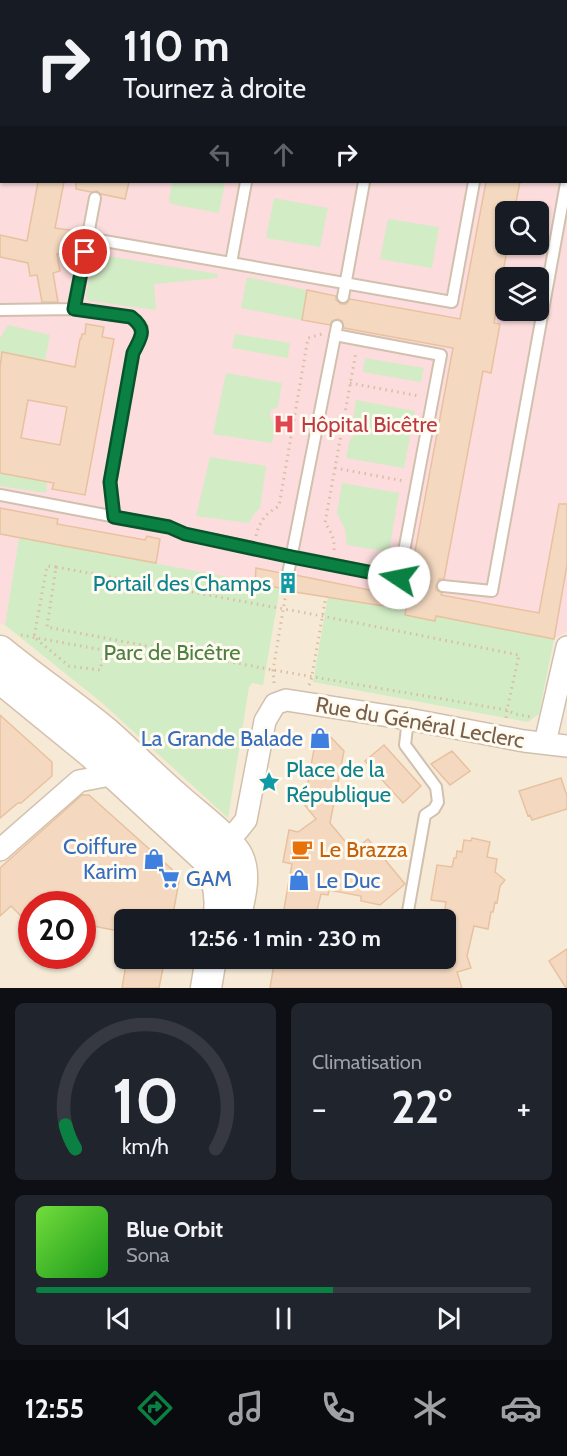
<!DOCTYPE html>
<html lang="fr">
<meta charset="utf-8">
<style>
:root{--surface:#171b24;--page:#20242c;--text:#f1f3f6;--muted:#9ea1a6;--line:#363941;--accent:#0b8043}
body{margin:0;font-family:Cabin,sans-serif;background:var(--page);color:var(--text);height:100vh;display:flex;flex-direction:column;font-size:22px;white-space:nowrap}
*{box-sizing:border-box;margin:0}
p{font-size:20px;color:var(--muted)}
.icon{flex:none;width:33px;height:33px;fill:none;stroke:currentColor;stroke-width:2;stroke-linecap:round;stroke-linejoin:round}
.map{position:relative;height:988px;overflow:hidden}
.side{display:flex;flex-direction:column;gap:15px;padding:15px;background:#0d0f14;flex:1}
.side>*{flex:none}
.top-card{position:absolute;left:0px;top:0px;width:567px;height:183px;box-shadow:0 2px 4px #0004;background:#171b24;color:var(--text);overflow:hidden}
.tools{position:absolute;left:495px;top:201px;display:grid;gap:12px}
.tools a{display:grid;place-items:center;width:54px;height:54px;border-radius:9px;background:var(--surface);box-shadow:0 2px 4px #0004;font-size:30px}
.speed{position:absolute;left:18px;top:891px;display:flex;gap:12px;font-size:30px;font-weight:700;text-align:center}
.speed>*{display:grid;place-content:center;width:78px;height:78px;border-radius:50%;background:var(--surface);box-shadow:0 2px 4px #0004;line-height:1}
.speed .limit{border:9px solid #d22;background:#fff;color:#111}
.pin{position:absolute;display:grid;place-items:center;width:51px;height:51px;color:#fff;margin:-26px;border:3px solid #fff;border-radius:50%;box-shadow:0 2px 6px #0007}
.me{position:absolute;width:66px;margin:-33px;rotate:281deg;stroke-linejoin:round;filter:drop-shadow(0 0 4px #0008)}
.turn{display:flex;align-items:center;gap:21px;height:126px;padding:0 24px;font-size:27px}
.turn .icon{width:78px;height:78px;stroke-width:2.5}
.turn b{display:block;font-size:42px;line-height:51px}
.lanes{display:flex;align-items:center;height:57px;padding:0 24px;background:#0003;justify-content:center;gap:30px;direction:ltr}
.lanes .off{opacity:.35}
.big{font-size:45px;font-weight:800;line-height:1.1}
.side .widget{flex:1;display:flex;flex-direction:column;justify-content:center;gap:9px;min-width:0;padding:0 21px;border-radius:9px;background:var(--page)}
.side .dial{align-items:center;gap:0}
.dial svg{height:156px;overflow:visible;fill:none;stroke:var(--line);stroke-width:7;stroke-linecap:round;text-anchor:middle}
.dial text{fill:var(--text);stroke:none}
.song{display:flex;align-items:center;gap:18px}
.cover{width:72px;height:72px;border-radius:9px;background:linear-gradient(135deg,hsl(100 70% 55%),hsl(120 70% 35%))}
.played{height:6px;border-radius:3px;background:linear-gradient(90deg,var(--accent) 60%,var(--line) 60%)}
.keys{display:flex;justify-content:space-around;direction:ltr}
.heat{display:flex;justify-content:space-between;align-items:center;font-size:33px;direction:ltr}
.side .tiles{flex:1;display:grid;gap:15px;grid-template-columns:1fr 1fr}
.widget:last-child{grid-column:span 2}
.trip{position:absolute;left:114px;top:909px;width:342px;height:60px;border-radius:9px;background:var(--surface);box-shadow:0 2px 4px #0004;font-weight:800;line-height:60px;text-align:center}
.menu{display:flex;height:96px;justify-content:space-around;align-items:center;background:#090b0e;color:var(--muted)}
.menu .icon{width:42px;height:42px}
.menu .selected{color:var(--accent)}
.menu b{font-size:27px;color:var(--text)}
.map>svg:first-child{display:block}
.residential{fill:#f6ead7;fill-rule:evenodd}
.medical{fill:#fcdcdd;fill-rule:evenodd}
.green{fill:#d2ecc6}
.building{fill:#f4d9c0;stroke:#e8c19f;stroke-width:1.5;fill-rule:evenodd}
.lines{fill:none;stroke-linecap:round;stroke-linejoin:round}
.lane-casing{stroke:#d1c0ad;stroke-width:14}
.street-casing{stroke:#d1c0ad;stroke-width:24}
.secondary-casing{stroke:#d4c1ab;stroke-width:33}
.path{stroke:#dabda2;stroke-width:3;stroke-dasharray:1.5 4.5;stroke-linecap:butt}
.lane{stroke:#fff;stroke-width:10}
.street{stroke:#fff;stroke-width:21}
.secondary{stroke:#fff;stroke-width:30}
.route-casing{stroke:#07532c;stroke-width:15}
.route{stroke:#0b8043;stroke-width:10}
.labels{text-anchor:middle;stroke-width:6;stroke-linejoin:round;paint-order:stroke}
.health-label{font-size:22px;fill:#be3a42;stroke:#fffbf1;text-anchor:start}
.culture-label{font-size:22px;fill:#0d838f;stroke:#fffbf1;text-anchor:end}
.park-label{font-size:22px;fill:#4e8042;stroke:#fffbf1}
.street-label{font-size:22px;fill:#7a604b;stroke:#fffbf1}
.shop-label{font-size:22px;fill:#366cbe;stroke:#fffbf1;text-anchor:end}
.food-label{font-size:22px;fill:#c56008;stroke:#fffbf1;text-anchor:start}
</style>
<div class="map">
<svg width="567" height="988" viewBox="0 0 567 988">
<rect width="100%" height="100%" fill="#fdf7e9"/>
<path class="residential" d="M0,0H567V988H0ZM2,2H566V182H2ZM506,212H538V244H506ZM506,278H538V310H506ZM32,904H82V956H32ZM124,920H446V958H124Z"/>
<path class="medical" d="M0,0H567V631L554,639L437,616L435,621L405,615V610L320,595V596L295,592L293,589L287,587L282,586L280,588L19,538L5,625L0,624ZM2,2H566V182H2ZM506,212H538V244H506ZM506,278H538V310H506Z"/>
<path class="green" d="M0,12L2,13V130L0,138Z
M172,182H225L219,213L171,204L169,200Z
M274,198L328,208L320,247L266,238Z
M388,219L439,227L432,268L380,259Z
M101,255L218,274L217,278L154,284L156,310L91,301L87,299L86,295L94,256Z
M247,277L307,290L302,320L241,308Z
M8,325L50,335L45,361L2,352L0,360V338Z
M235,334L290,343L288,358L232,348Z
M365,358L424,368L421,382L363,372Z
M226,373L282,383L278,407L271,410C269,417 270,419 276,424L272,443L213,434Z
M356,400L415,411L404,468L346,458L350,439L354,436L358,432L357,425L353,421Z
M210,457L266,466L260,508L253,515L249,523L196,516Z
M0,472L47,482L46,493L0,486Z
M342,483L399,493L389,552L347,545L345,530L337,513Z
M19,538L255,582V583L280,588L263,685L252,683L249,687L228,818L101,702L5,625Z
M328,596L406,610L405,615L435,621L436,616L554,639L539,714L528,722L313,682Z"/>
<path class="building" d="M38,182H64L55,228L76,231L71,256L57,254L60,271L53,273L58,302H42L37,275L30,276L28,263L0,257V235L27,241Z
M76,182H129L125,199L101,194L97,191L91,192L76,189Z
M486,182H520L514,212H506V244H508L494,323L500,324L491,373L483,371L444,579H439L436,586V590L442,593L441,595L539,613L559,504H567V565L554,639L436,616L435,621L405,615L409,587L414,585L416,581L414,575L411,573L453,348L344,328L342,321L338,319L332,321L330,325L302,320L307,290L336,296V300L341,304H346L350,299L460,319Z
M86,324L104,327L102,337L114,339L85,495L52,489L54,483L0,473V368L2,352L75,367L80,339H81L82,334H85ZM28,400L67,407L60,445L21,438Z
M0,508L58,519L57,524L145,540L147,536L160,539L156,563L0,534Z
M256,568L281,573V577L286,581L280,588L255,583Z
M295,575L385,593L383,606L295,592L289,581L293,579Z
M0,715L52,762V776L21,803H18L0,818Z
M325,731L344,751L330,823L353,851L368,839L405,884L380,905L361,901V896L329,890L328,895L321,894L316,914L311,913L310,920H282L292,864L283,862L289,830L298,832L316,819L304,804L317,733Z
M384,745L421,786L403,803L365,761Z
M452,751L470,771L450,785L431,764Z
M561,778L567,796V809L532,820L530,815L528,816L519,791Z
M82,795H89L176,873L179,881L172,920H124V932L82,924V904H32V927L11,906L0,916V868Z
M472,838L490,842L487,857L497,859L495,872L505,880L500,886L497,903L495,902L493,912H491L488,929L474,926L467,956L471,968L457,972L462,988H270L275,958H446V920H443L446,902L431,900L437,865L452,867L454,858H456L457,851L462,852L464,840L471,841Z
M567,949V988H566L549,961Z
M127,958H165L159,988H122Z"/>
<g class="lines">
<defs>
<path id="lane" d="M116,2V0
M303,2L304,0
M398,2V0
M507,2L508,0
M246,182L231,263L452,302L474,182
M87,238L231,263
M343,297L364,182
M74,309L95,198
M0,310L74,309L131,317L138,323L142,328L140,337L133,353L110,482L114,517
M335,335L441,355L399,578
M0,495L169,527L185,534L409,580
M288,574L337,326
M443,586L492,591L567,178
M408,719L405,745L436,787L438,802L434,809L425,815L408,911"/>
<path id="street" d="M545,743L567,647
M226,841L238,830L246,820L265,721L275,704L286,700L408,719L524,741L567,746
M0,850L79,781L115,774"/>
<path id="secondary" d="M0,651C34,679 71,704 105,732C130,754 153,778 179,800C193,813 231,841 238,857C247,876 239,900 235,920
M0,678L92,753L206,858C218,876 222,898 218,920
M206,988L211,958"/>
</defs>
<use href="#lane" class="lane-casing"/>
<use href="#street" class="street-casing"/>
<use href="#secondary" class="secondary-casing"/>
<path class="path" d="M350,383L419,396
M335,468L404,481
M256,536C259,522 266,513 279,506L308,338L322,334
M334,550C335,539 331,532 325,523L356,352
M56,567L47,566L34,637L69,666L100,670L105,650
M21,635L168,662L174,651
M274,683L273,670L287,587
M309,685L311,681L326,596
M506,718L507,710L519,655L322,616L56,567L47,627L273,670L507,710L515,714L531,717"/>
<use href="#lane" class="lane"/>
<use href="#street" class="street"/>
<use href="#secondary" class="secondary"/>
</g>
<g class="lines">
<defs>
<path id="route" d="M85,252L74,309L131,317C148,330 141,337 133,353L110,482L114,517L169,527L185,534L292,557L399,578"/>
</defs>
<use href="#route" class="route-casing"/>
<use href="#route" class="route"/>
</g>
<defs>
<symbol id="hospital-bare" viewBox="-9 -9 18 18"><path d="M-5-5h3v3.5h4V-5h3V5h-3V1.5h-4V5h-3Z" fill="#e0444e" stroke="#fffbf1" stroke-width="2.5" paint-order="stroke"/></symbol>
<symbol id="building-bare" viewBox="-9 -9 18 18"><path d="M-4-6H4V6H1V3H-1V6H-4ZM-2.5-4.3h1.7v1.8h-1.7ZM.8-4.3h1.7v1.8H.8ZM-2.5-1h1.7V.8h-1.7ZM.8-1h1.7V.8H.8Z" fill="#0f9aa8" stroke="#fffbf1" stroke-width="2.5" paint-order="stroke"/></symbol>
<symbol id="shop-bare" viewBox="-9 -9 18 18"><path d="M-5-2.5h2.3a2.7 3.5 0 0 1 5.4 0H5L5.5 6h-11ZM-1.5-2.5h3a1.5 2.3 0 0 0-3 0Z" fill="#3f7fe0" stroke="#fffbf1" stroke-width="2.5" paint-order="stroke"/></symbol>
<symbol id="sight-bare" viewBox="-9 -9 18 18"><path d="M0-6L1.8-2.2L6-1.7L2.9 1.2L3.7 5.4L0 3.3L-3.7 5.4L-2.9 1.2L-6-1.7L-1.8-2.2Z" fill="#0f9aa8" stroke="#fffbf1" stroke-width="2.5" paint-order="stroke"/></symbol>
<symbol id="cafe-bare" viewBox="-9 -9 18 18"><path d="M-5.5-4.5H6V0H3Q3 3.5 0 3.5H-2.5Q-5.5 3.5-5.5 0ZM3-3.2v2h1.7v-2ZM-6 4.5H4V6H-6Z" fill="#e8710a" stroke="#fffbf1" stroke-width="2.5" paint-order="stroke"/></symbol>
<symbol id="supermarket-bare" viewBox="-9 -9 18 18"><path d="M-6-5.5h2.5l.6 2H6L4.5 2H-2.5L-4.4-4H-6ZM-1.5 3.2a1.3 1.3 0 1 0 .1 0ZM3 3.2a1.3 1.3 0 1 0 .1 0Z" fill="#3f7fe0" stroke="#fffbf1" stroke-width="2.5" paint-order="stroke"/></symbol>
</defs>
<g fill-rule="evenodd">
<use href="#hospital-bare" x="269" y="409" width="30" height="30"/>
<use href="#building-bare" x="273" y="568" width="30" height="30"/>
<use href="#shop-bare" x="305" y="723" width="30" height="30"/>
<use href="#sight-bare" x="254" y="767" width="30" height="30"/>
<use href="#cafe-bare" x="287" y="834" width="30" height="30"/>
<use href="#shop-bare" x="139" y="844" width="30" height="30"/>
<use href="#supermarket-bare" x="154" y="863" width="30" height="30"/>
<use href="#shop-bare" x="284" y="865" width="30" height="30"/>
</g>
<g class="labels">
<g class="health-label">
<text x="301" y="432">Hôpital Bicêtre</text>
</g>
<g class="culture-label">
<text x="271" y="591">Portail des Champs</text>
<text x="286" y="777" text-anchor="start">Place de la<tspan x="286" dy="25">République</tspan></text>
</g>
<g class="park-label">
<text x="172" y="660">Parc de Bicêtre</text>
</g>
<g class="street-label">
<text transform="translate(420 722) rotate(10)" y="8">Rue du Général Leclerc</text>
</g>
<g class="shop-label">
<text x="303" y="746">La Grande Balade</text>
<text x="137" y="854">Coiffure<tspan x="137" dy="25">Karim</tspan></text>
<text x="186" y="886" text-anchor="start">GAM</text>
<text x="316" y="888" text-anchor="start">Le Duc</text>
</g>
<g class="food-label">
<text x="319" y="857">Le Brazza</text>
</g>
</g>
</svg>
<div class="tools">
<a><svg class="icon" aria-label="search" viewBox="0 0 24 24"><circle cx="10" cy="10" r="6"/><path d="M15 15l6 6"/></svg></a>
<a><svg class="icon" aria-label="layers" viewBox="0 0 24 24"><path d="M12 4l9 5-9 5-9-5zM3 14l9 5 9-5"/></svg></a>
</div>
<div class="speed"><div class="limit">20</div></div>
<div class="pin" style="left:85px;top:252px;background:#d93025"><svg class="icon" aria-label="arrive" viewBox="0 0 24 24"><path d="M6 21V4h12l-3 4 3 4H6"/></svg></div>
<svg class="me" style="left:399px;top:578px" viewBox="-20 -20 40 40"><circle r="19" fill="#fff"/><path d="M0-13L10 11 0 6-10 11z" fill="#0b8043"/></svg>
<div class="trip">12:56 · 1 min · 230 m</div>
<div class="top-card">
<div class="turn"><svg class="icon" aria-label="right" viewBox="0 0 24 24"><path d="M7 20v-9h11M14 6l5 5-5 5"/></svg><div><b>110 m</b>Tournez à droite</div></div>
<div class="lanes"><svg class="icon off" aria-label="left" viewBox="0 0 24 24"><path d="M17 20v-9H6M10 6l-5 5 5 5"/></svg><svg class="icon off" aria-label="ahead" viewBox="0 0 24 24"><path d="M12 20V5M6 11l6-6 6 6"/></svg><svg class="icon" aria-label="right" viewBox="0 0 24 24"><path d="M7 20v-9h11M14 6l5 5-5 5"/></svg></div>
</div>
</div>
<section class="side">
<div class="tiles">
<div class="widget dial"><svg viewBox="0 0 100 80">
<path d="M14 69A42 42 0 1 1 86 69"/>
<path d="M14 69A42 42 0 0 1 9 57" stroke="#0b8043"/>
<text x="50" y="56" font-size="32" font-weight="700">10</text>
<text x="50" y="72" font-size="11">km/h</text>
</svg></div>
<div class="widget"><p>Climatisation</p>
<div class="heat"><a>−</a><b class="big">22°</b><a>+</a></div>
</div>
<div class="widget">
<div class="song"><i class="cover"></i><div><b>Blue Orbit</b><p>Sona</p></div></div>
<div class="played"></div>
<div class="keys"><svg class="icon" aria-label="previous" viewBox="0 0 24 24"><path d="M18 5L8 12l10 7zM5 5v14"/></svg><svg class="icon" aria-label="pause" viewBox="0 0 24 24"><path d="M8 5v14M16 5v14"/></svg><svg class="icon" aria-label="next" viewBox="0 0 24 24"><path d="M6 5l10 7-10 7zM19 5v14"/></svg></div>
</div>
</div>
</section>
<nav class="menu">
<b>12:55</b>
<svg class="icon selected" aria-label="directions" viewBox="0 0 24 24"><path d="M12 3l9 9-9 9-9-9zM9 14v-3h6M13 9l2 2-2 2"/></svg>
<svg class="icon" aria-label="music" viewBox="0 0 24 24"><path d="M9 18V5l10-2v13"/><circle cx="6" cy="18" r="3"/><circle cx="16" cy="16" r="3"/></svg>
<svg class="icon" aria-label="phone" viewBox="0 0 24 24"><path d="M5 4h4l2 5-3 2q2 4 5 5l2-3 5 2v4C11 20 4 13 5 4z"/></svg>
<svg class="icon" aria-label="climate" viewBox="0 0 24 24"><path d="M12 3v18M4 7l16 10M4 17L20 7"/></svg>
<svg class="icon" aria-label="car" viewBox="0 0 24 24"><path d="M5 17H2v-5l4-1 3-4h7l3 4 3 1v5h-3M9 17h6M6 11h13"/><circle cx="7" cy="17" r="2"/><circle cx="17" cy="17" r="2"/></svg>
</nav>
